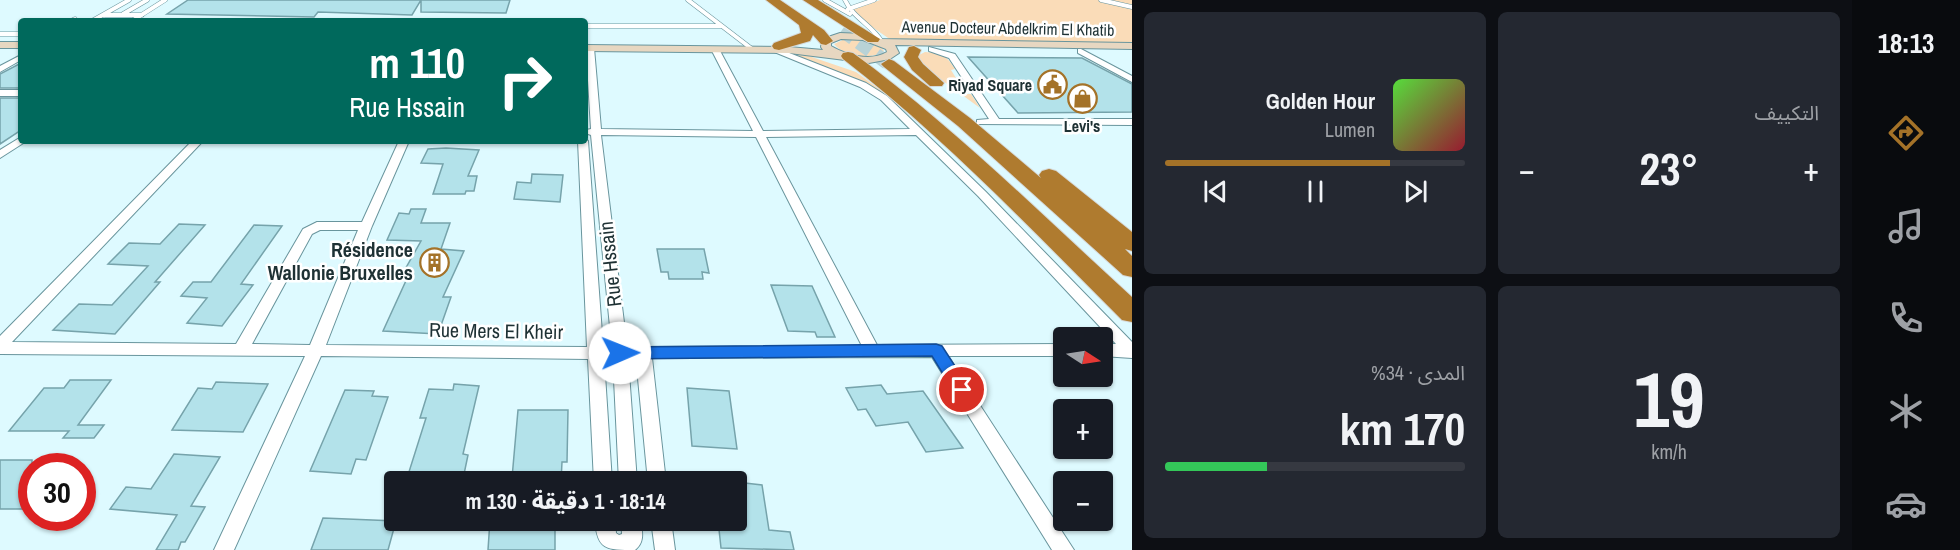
<!DOCTYPE html>
<html lang="ar">
<meta charset="utf-8">
<style>
:root{--surface:#171b24;--page:#242831;--text:#f1f3f6;--muted:#9ea1a6;--line:#363941;--accent:#a47228}
body{margin:0;font-family:"Archivo Narrow","Noto Sans Arabic",sans-serif;background:var(--page);color:var(--text);direction:rtl;height:100vh;display:flex;flex-direction:column;font-size:22px;white-space:nowrap}
*{box-sizing:border-box;margin:0}
p{font-size:20px;color:var(--muted)}
.icon{flex:none;width:33px;height:33px;fill:none;stroke:currentColor;stroke-width:2;stroke-linecap:round;stroke-linejoin:round}
.map{position:relative;flex:1;overflow:hidden;direction:ltr}
.panel{display:flex;flex-direction:column;gap:12px;padding:12px;background:#0d0f14;width:720px}
.panel>*{flex:none}
.top-card{position:absolute;left:18px;top:18px;width:570px;height:126px;border-radius:6px;box-shadow:0 2px 4px #0004;direction:rtl;background:#00695c;color:#fff;overflow:hidden}
.needle{width:39px;rotate:102deg}
.controls{position:absolute;left:1053px;top:327px;display:grid;gap:12px}
.controls a{display:grid;place-items:center;width:60px;height:60px;border-radius:6px;background:var(--surface);box-shadow:0 2px 4px #0004;font-size:30px}
.speed{position:absolute;left:18px;top:453px;display:flex;gap:12px;font-size:30px;font-weight:700;text-align:center}
.speed>*{display:grid;place-content:center;width:78px;height:78px;border-radius:50%;background:var(--surface);box-shadow:0 2px 4px #0004;line-height:1}
.speed .limit{border:9px solid #d22;background:#fff;color:#111}
.pin{position:absolute;display:grid;place-items:center;width:51px;height:51px;color:#fff;margin:-26px;border:3px solid #fff;border-radius:50%;box-shadow:0 2px 6px #0007}
.me{position:absolute;width:66px;margin:-33px;rotate:89deg;stroke-linejoin:round;filter:drop-shadow(0 0 4px #0008)}
.turn{display:flex;align-items:center;gap:21px;height:126px;padding:0 24px;font-size:27px}
.turn .icon{width:78px;height:78px;stroke-width:2.5}
.turn b{display:block;font-size:42px;line-height:51px}
.big{font-size:45px;font-weight:800;line-height:1.1}
.panel .tile{flex:1;display:flex;flex-direction:column;justify-content:center;gap:9px;min-width:0;padding:0 21px;border-radius:9px;background:var(--page)}
.panel .dial{align-items:center;gap:0}
.dial b{font-size:78px;line-height:1}
.song{display:flex;align-items:center;gap:18px}
.cover{width:72px;height:72px;border-radius:9px;background:linear-gradient(135deg,hsl(110 70% 55%),hsl(350 70% 35%))}
.played{height:6px;border-radius:3px;background:linear-gradient(90deg,var(--accent) 75%,var(--line) 75%)}
.keys{display:flex;justify-content:space-around;direction:ltr}
.heat{display:flex;justify-content:space-between;align-items:center;font-size:33px;direction:ltr}
.charge{height:9px;border-radius:4px;background:linear-gradient(90deg,#34c759 34%,var(--line) 0)}
.panel .tiles{flex:1;display:grid;gap:12px;grid-template-columns:repeat(2,1fr)}
.trip{position:absolute;left:384px;top:471px;width:363px;height:60px;border-radius:6px;background:var(--surface);box-shadow:0 2px 4px #0004;font-weight:800;line-height:60px;text-align:center;direction:rtl}
main{display:flex;flex:1;min-height:0}
.dock{display:flex;flex-direction:column;width:108px;justify-content:space-around;align-items:center;background:#090b0e;color:var(--muted)}
.dock .icon{width:42px;height:42px}
.dock .current{color:var(--accent)}
.dock b{font-size:27px;color:var(--text)}
.map>svg:first-child{display:block}
.green{fill:#fadcb8}
.building{fill:#b3e2ea;stroke:#76a3ab;stroke-width:1.5}
.lines{fill:none;stroke-linecap:round;stroke-linejoin:round}
.highway-tunnel{stroke:#b8d2d6;stroke-width:14;stroke-dasharray:14 7;stroke-linecap:butt}
.lane-casing{stroke:#69959d;stroke-width:5}
.street-casing{stroke:#69959d;stroke-width:2}
.secondary-casing{stroke:#69959d;stroke-width:2}
.highway-casing{stroke:#d6dada;stroke-width:2}
.lane{stroke:#fff;stroke-width:4}
.street{fill:#fff;fill-rule:evenodd}
.secondary{fill:#e7d7c1;fill-rule:evenodd}
.highway{fill:#af7b2f;fill-rule:evenodd}
.route{fill:#1a73e8;stroke:#114b97;stroke-width:1.5}
.labels{text-anchor:middle;stroke-width:5;stroke-linejoin:round;paint-order:stroke}
.far-street-label{font-size:16px;fill:#1e3134;stroke:#fff}
.far-poi-label{font-size:16px;font-weight:bold;fill:#1e3134;stroke:#fff;text-anchor:end}
.poi-label{font-size:20px;font-weight:bold;fill:#1e3134;stroke:#fff;text-anchor:end}
.street-label{font-size:20px;fill:#1e3134;stroke:#fff}
</style>
<main>
<nav class="dock">
<b>18:13</b>
<svg class="icon current" aria-label="directions" viewBox="0 0 24 24"><path d="M12 3l9 9-9 9-9-9zM9 14v-3h6M13 9l2 2-2 2"/></svg>
<svg class="icon" aria-label="music" viewBox="0 0 24 24"><path d="M9 18V5l10-2v13"/><circle cx="6" cy="18" r="3"/><circle cx="16" cy="16" r="3"/></svg>
<svg class="icon" aria-label="phone" viewBox="0 0 24 24"><path d="M5 4h4l2 5-3 2q2 4 5 5l2-3 5 2v4C11 20 4 13 5 4z"/></svg>
<svg class="icon" aria-label="climate" viewBox="0 0 24 24"><path d="M12 3v18M4 7l16 10M4 17L20 7"/></svg>
<svg class="icon" aria-label="car" viewBox="0 0 24 24"><path d="M5 17H2v-5l4-1 3-4h7l3 4 3 1v5h-3M9 17h6M6 11h13"/><circle cx="7" cy="17" r="2"/><circle cx="17" cy="17" r="2"/></svg>
</nav>
<section class="panel">
<div class="tiles">
<div class="tile"><p>التكييف</p>
<div class="heat"><a>−</a><b class="big">23°</b><a>+</a></div>
</div>
<div class="tile">
<div class="song"><i class="cover"></i><div><b>Golden Hour</b><p>Lumen</p></div></div>
<div class="played"></div>
<div class="keys"><svg class="icon" aria-label="previous" viewBox="0 0 24 24"><path d="M18 5L8 12l10 7zM5 5v14"/></svg><svg class="icon" aria-label="pause" viewBox="0 0 24 24"><path d="M8 5v14M16 5v14"/></svg><svg class="icon" aria-label="next" viewBox="0 0 24 24"><path d="M6 5l10 7-10 7zM19 5v14"/></svg></div>
</div>
<div class="tile dial"><b>19</b><p>km/h</p></div>
<div class="tile"><p>المدى · 34%</p><b class="big">170 km</b><div class="charge"></div></div>
</div>
</section>
<div class="map">
<svg width="1132" height="550" viewBox="0 0 1132 550">
<rect width="100%" height="100%" fill="#defaff"/>
<path class="green" d="M880,0H1132V43L891,40L849,11Z
M845,39C858,39 877,39 884,51C872,60 844,57 834,44Z
M789,52L806,55L856,72L901,105H896L873,87Z
M925,52C942,53 946,55 955,69L951,70L966,94H971L980,108L928,70L919,60V55Z"/>
<path class="building" d="M188,0H421L412,15L318,12L314,17L167,14Z
M421,0H510L506,13L421,12Z
M968,57L1082,58L1132,84V112L1018,113Z
M21,63V88H0V74Z
M0,98H21V130L0,144Z
M446,148L479,150L468,176H477L474,191H466L465,194H433L443,164L421,163L428,149Z
M532,174L563,175L560,202L514,199L517,182L531,183Z
M411,209H426L421,223H450L441,249L464,251L443,297H451L438,334L383,331L409,274L403,273L421,241L387,240L399,213L409,214Z
M179,224L205,225L155,282H160L115,334L53,330L79,304L112,305L148,266L108,264L129,243L160,244Z
M254,225L282,226L241,284L253,285L222,326L187,323L207,298L181,296L193,282H211Z
M657,249H704L709,273L702,272L703,279H669L668,272H661Z
M771,285L812,286L835,337H817L815,332L788,331Z
M70,380H111L78,425H104L94,438H63L69,431H9L44,388H64Z
M216,382L268,384L243,432L172,430L198,388L212,389Z
M454,384L479,386L463,454L468,455L463,479L408,475L426,418H420L429,389L453,390Z
M881,385L887,394L923,391L963,448L926,452L908,422L876,426L866,409L858,410L846,388Z
M687,388L729,391L737,449L692,446Z
M345,390L374,391L372,396L388,397L366,460L356,459L351,474L310,471Z
M518,410H568L567,462H562L561,482L512,478Z
M174,454L220,457L191,506L205,507L185,542H181L178,550H156L177,515L110,509L126,487L151,489Z
M0,460H32V509H0Z
M736,482L762,485L769,530L790,532L794,550L721,548L718,520H736Z
M323,518L396,521L388,550H311Z
M490,520H555V550H488Z"/>
<g class="lines">
<path class="highway-tunnel" d="M842,30L889,64"/>
<defs>
<path id="lane" d="M688,0L752,49
M825,0L850,14
M845,0C853,18 872,25 882,42
M1101,0L1132,7
M848,9L874,0
M123,14L147,0
M105,15H142
M71,21L75,19
M92,21L129,0
M132,21L165,0
M585,26H722
M0,34H21"/>
<path id="street" d="M590,46L594,48L601,129L753,131L711,49L715,47L719,49L763,131L910,129L881,100L860,87L767,49L774,47L866,83L887,96L986,192L1132,342V358L1102,356V344H1116L978,196L916,135L766,137L877,345L1064,344V356H948L1074,550H1052L932,357L652,358L666,482H648L636,358L628,359L637,482H619L613,359H604L612,482H594L588,359L321,356L234,550H214L305,356L0,354V336L192,141H203L12,342L236,344L303,229L317,222H362L399,141H409L372,226L326,345L587,347L578,141H585V138L588,141L603,347H612L591,135L585,133L586,130L591,129L586,48ZM601,135L756,137L862,346L627,347ZM320,230H358L310,345L252,344L312,234Z
M929,47L955,54L999,119H1132V125L977,124V120L989,119L949,58L929,51Z
M1081,49L1132,76V82L1078,53V49Z
M21,55V60L0,72V66Z
M0,90H21V96H0Z
M21,137V141L25,142L0,158V150Z
M595,520H615L616,533L619,535L622,534L621,520H641C642,532 645,542 635,550C606,550 597,550 595,520Z
M651,520H671L675,550H655Z"/>
<path id="secondary" d="M840,33L864,34L880,39L1132,43V49L895,45L899,53L890,59L869,63L789,53L585,51V45L789,47L823,50L821,47L822,39ZM841,39L863,40L886,49L887,52C870,62 847,55 831,46V43Z
M0,42H21V48H0Z"/>
<path id="highway" d="M766,0H780L824,30L833,41L826,45L821,44L813,35L810,41L779,50L774,49L772,46L774,43L801,33L799,25Z
M803,0H818L880,39L878,42H868Z
M914,46L921,50L918,57L923,64L944,83L942,86H930L912,70L904,57L909,47Z
M848,52L853,53C953,126 1041,214 1132,297V322L1122,320C1032,230 944,137 843,59L841,56L843,53Z
M889,59L894,61L970,118L1041,178L1039,175L1042,171L1049,169L1056,171L1132,232V251L1125,249L1132,256V277L1123,275L958,126L884,67L881,64Z"/>
</defs>
<use href="#lane" class="lane-casing"/>
<use href="#street" class="street-casing"/>
<use href="#secondary" class="secondary-casing"/>
<use href="#highway" class="highway-casing"/>
<use href="#lane" class="lane"/>
<use href="#street" class="street"/>
<use href="#secondary" class="secondary"/>
<use href="#highway" class="highway"/>
</g>
<path class="route" d="M936,344L942,346L968,386L970,390L968,395L962,397L956,395L932,356L620,359L615,357L612,353L615,349L620,347Z"/>
<defs>
<symbol id="civic-ring" viewBox="-11 -11 22 22"><circle r="9.5" fill="#fff" stroke="#a47228" stroke-width="1.5"/><path d="M-.6-6.5H3V-4.5H.6V-3L4-1V1h2V6H-6V1h2V-1L-.6-3ZM-1.2 2.5V6h2.4V2.5Z" fill="#a47228"/></symbol>
<symbol id="shop-ring" viewBox="-11 -11 22 22"><circle r="9.5" fill="#fff" stroke="#a47228" stroke-width="1.5"/><path d="M-5-2.5h2.3a2.7 3.5 0 0 1 5.4 0H5L5.5 6h-11ZM-1.5-2.5h3a1.5 2.3 0 0 0-3 0Z" fill="#a47228"/></symbol>
<symbol id="building-ring" viewBox="-11 -11 22 22"><circle r="9.5" fill="#fff" stroke="#a47228" stroke-width="1.5"/><path d="M-4-6H4V6H1V3H-1V6H-4ZM-2.5-4.3h1.7v1.8h-1.7ZM.8-4.3h1.7v1.8H.8ZM-2.5-1h1.7V.8h-1.7ZM.8-1h1.7V.8H.8Z" fill="#a47228"/></symbol>
</defs>
<g fill-rule="evenodd">
<use href="#civic-ring" x="1036" y="68" width="33" height="33"/>
<use href="#shop-ring" x="1066" y="82" width="33" height="33"/>
<use href="#building-ring" x="418" y="246" width="33" height="33"/>
</g>
<g class="labels">
<g class="far-street-label">
<text transform="translate(1008 28) rotate(1)" y="6">Avenue Docteur Abdelkrim El Khatib</text>
</g>
<g class="far-poi-label">
<text x="1032" y="91">Riyad Square</text>
<text x="1082" y="132" text-anchor="middle">Levi's</text>
</g>
<g class="poi-label">
<text x="413" y="257">Résidence<tspan x="413" dy="23">Wallonie Bruxelles</tspan></text>
</g>
<g class="street-label">
<text transform="translate(610 264) rotate(-96)" y="7">Rue Hssain</text>
<text transform="translate(496 331) rotate(1)" y="7">Rue Mers El Kheir</text>
</g>
</g>
</svg>
<div class="controls">
<a><svg class="needle" viewBox="-14 -14 28 28"><path d="M0-13l5 13h-10z" fill="#e53935"/><path d="M0 13l5-13h-10z" fill="#9ea1a6"/></svg></a>
<a>+</a>
<a>−</a>
</div>
<div class="speed"><div class="limit">30</div></div>
<div class="pin" style="left:962px;top:390px;background:#d93025"><svg class="icon" aria-label="arrive" viewBox="0 0 24 24"><path d="M6 21V4h12l-3 4 3 4H6"/></svg></div>
<svg class="me" style="left:620px;top:353px" viewBox="-20 -20 40 40"><circle r="19" fill="#fff"/><path d="M0-13L10 11 0 6-10 11z" fill="#1a73e8"/></svg>
<div class="trip">18:14 · 1 دقيقة · 130 m</div>
<div class="top-card">
<div class="turn"><svg class="icon" aria-label="right" viewBox="0 0 24 24"><path d="M7 20v-9h11M14 6l5 5-5 5"/></svg><div><b>110 m</b>Rue Hssain</div></div>
</div>
</div>
</main>
